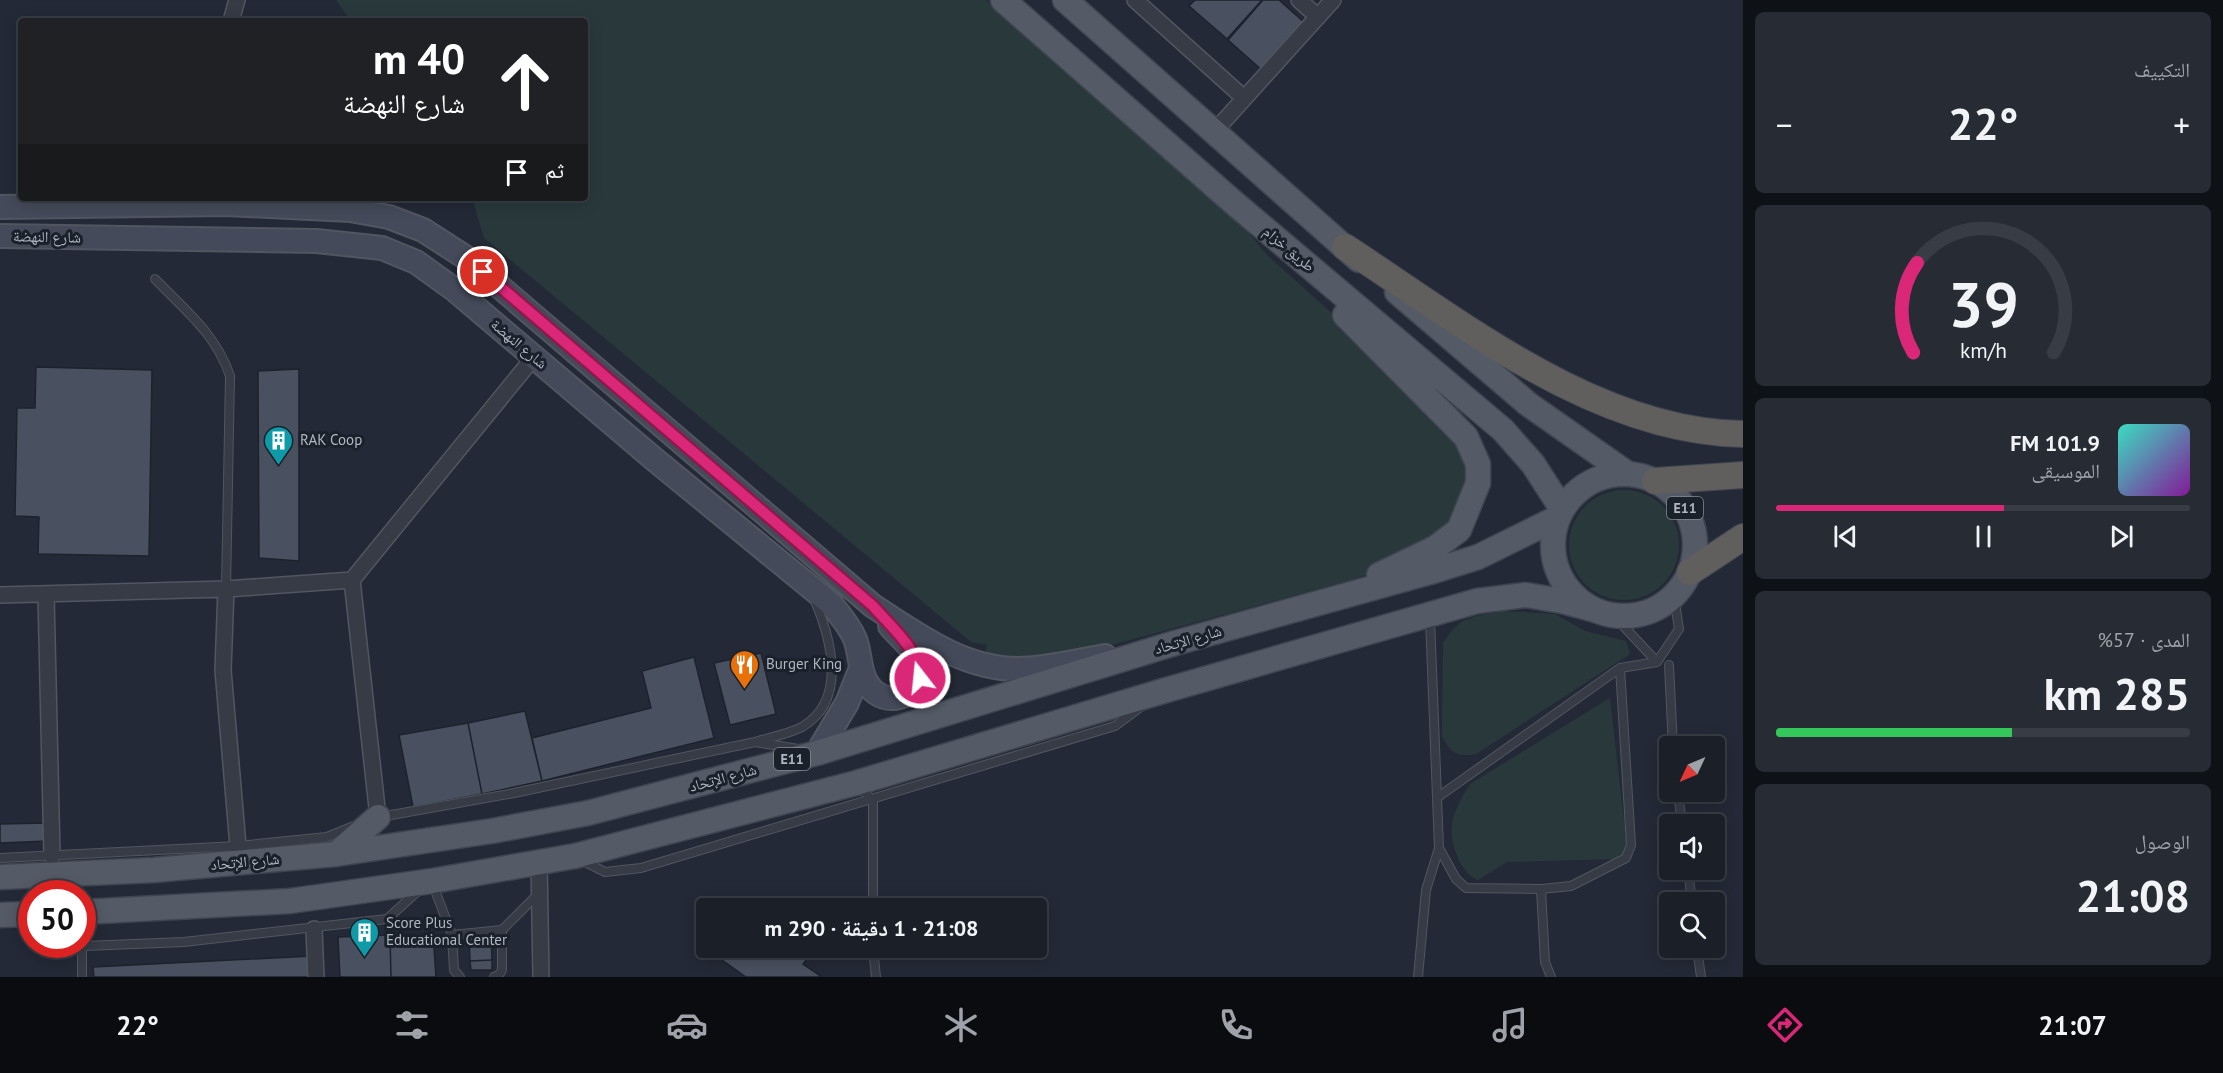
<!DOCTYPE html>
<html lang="ar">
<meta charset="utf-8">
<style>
:root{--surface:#1a1f28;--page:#272c34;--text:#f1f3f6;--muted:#9fa2a8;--line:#383d45;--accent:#db2777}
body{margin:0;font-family:"PT Sans","Noto Naskh Arabic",sans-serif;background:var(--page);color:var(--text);direction:rtl;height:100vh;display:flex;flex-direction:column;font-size:22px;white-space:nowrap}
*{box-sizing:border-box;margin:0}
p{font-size:20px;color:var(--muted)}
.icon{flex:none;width:33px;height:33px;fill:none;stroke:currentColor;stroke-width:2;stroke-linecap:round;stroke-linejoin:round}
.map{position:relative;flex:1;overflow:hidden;direction:ltr}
.side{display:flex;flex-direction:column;gap:12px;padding:12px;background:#0e1116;width:480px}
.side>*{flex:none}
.guide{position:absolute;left:18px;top:18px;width:570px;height:183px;border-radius:6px;box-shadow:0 3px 15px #0003,0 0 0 2px var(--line);direction:rtl;background:#202124;color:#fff;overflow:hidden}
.needle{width:39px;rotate:226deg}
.buttons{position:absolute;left:1659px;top:736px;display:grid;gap:12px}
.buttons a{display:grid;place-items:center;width:66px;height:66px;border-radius:6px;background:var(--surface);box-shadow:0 3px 15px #0003,0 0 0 2px var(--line);font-size:30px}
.speed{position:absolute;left:18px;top:880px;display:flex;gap:12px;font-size:30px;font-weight:700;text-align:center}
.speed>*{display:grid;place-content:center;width:78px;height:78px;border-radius:50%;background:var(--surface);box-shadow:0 3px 15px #0003,0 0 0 2px var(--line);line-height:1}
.speed .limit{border:9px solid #d22;background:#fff;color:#111}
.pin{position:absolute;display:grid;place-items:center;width:51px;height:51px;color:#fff;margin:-26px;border:3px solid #fff;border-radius:50%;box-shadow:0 2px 6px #0007}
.me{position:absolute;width:66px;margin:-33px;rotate:344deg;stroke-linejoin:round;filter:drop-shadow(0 0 4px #0008)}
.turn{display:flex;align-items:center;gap:21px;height:126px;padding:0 24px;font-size:27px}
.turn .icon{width:78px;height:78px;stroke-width:2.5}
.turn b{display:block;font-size:42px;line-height:51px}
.then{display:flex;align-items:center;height:57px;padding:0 24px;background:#0003;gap:12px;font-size:22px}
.big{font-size:45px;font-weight:700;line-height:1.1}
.side .card{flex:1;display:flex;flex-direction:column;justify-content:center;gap:9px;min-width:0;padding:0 21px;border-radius:9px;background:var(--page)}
.side .dial{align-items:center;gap:0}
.dial svg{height:156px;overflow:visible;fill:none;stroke:var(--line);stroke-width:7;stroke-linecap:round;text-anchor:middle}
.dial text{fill:var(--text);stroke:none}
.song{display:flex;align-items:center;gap:18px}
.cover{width:72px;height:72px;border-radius:9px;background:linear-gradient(135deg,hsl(170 70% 55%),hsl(290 70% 35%))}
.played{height:6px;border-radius:3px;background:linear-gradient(90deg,var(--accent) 55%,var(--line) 55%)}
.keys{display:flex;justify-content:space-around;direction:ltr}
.heat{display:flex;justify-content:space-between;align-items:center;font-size:33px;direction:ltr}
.charge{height:9px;border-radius:4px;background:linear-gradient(90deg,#34c759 57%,var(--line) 0)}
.trip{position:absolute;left:696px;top:898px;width:351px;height:60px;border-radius:6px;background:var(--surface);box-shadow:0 3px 15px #0003,0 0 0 2px var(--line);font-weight:700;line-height:60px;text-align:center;direction:rtl}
.tab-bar{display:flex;height:96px;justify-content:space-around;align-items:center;background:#0a0c10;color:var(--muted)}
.tab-bar .icon{width:42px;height:42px}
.tab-bar .on{color:var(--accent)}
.tab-bar b{font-size:27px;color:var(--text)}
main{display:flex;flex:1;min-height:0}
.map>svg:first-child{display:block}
.green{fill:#29393b}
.building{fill:#49505f;stroke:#1d232d;stroke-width:1.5}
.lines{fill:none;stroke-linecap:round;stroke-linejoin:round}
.service-casing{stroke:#515661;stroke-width:10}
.minor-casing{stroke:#515661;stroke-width:18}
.secondary-casing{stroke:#515661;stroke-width:26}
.primary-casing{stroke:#3f4550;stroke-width:27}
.trunk-casing{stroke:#414651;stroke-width:28}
.service{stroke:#363b46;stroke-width:8}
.minor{stroke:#363b46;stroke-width:15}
.secondary{stroke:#444a59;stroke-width:22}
.primary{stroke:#545a66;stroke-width:24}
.trunk{stroke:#605f5d;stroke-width:26}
.route-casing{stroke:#8e194d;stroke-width:15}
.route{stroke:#db2777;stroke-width:10}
.labels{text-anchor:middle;stroke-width:6;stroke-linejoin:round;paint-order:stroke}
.shield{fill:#1b212b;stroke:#848995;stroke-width:1.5}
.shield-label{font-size:14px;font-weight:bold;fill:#b1b6c3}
.street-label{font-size:15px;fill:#b1b6c3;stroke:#1b212b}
.poi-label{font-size:15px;fill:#b1b6c3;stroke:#1b212b;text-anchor:start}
</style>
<main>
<section class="side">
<div class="card"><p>التكييف</p>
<div class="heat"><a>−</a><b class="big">22°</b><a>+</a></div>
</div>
<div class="card dial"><svg viewBox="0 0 100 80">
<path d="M14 69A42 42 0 1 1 86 69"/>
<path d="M14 69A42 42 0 0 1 16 23" stroke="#db2777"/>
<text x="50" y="56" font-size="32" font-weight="700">39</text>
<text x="50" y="72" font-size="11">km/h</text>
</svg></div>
<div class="card">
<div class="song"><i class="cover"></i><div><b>101.9 FM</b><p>الموسيقى</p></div></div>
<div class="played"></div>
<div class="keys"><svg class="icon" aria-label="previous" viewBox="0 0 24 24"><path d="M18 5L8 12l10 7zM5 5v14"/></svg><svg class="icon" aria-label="pause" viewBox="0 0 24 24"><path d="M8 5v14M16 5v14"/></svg><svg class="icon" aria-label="next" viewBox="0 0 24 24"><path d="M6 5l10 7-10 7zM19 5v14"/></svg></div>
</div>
<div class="card"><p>المدى · 57%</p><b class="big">285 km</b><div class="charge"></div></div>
<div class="card"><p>الوصول</p><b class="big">21:08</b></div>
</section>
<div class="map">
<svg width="1743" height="977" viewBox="0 0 1743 977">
<rect width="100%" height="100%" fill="#232936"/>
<path class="green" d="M336,0H986L1238,220L1268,256L1458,426L1479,499L1429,554L1351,580L1053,661L985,653L987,645L971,642L484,238L472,198H585V21H351Z
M1569 545a55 55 0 1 1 110 0a55 55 0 1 1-110 0Z
M1502,611L1555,614L1585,631L1626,641L1630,654L1476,754C1458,758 1449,752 1442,736L1443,643L1454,628L1463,621L1476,616Z
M1610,698L1627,847L1625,855L1619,859L1507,862L1478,880C1460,874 1449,841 1452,823C1455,809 1462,797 1470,784Z"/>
<path class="building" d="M1195,0H1262L1227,39L1189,6Z
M1263,0H1279L1305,23L1264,72L1228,40Z
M36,367L152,370L149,556L38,554L39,517L15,516L17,408H35Z
M299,369V561L259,558L258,371Z
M761,653L776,714L730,725L714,663Z
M694,657L714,738L542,781L532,738L651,708L642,671Z
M525,711L542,781L482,794L468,723Z
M468,723L482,794L413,807L399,735Z
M47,823V841L0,843V824Z
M433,933L436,977H391L390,935Z
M390,935L391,977H340L338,937Z
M491,936L492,960L470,961L469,937Z
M730,948H797L809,956L803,964L822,977H746L722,960Z
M313,956L314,977H94L93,967Z
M492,960V970H471L470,961Z"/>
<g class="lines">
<defs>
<path id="service" d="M155,279C185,310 216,334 230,376L226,589
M1614,616L1657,662
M1430,619L1439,848L1456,879L1466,888L1541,889L1571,886L1626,858L1631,845L1620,668
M1669,665L1673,747
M758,741C772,737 788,734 802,727C848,700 831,639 815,601
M859,786L873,801V909
M1678,792L1682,825
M1438,797L1620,668L1657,662L1679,629L1674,596
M380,817L514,793L755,742L798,749
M0,858L238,846L327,837L354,826
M581,860L605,872L641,868L1115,726L1142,706
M1688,870L1692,903
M433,885L452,935L454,970L460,977
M1541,889L1545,962L1551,977
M452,935L502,930
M84,946L184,942L387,919L418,891
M873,948L876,977
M1697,948L1701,977
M82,977V944
M494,977L499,975L502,970V930L539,893
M1418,977L1426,890L1439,848"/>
<path id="minor" d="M1135,0L1244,98
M1299,0L1318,17
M231,21L237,0
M1214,132L1333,0
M226,589L223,670L238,846
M0,595L226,589L352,580
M46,595L52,856
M378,817L352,580L534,357
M539,862L541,977
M314,929L316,977"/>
<path id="secondary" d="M0,207L226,204L350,210L389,217L423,230L465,257L873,606C918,635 963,669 1018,669C1046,669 1077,661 1105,656
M0,236L316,241L382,248L416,262L455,290L654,459L831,604C840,615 849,625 855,639C862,657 858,680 876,693C896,707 923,690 919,667C917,650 900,638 890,626
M817,753L847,703L861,668"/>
<path id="primary" d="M1003,0L1233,202L1503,430L1533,464L1562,509
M1065,0L1359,260
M1397,292L1528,404L1628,474
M1345,315L1466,437L1478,464V483L1459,530L1435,548L1379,575
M1553 545a71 71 0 1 1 142 0a71 71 0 1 1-142 0Z
M336,854L378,817
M0,877L154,870L336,854L492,831L588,813L817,753L1175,643L1430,572L1478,557L1557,518
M82,912L290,901L432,881L575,856L856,783L1163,691L1477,601L1526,595L1562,601L1595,610
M0,915L32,914"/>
<path id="trunk" d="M1345,247C1463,324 1597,432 1743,434
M1655,481L1743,475
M1690,572L1743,537"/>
</defs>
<use href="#service" class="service-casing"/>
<use href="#minor" class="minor-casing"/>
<use href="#secondary" class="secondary-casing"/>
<use href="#primary" class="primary-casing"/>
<use href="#trunk" class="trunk-casing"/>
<use href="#service" class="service"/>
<use href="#minor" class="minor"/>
<use href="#secondary" class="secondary"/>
<use href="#primary" class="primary"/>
<use href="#trunk" class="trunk"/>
</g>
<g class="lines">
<defs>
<path id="route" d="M483,272L873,606C892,628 919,649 920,678"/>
</defs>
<use href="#route" class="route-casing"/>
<use href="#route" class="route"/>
</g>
<defs>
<symbol id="building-pin" viewBox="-11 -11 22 30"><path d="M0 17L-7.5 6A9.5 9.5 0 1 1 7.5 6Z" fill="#0f9aa8" stroke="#1b212b"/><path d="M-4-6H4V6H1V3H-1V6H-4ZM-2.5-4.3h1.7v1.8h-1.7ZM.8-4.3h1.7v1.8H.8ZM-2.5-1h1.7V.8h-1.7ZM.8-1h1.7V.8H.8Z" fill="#fff"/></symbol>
<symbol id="restaurant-pin" viewBox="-11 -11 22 30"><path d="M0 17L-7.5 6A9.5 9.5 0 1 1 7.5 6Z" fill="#e8710a" stroke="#1b212b"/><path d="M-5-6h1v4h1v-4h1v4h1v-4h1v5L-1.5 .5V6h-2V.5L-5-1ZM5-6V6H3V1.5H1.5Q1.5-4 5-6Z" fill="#fff"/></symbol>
</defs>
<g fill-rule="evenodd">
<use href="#building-pin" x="262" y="424" width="33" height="45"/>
<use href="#restaurant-pin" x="728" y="648" width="33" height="45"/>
<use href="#building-pin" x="348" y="916" width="33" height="45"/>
</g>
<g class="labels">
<g class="shield">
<rect x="1667" y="497" width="36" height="22" rx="4.5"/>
<rect x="774" y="748" width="36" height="22" rx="4.5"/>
</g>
<g class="shield-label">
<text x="1685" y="513">E11</text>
<text x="792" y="764">E11</text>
</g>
<g class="street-label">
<text transform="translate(47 237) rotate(1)" y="5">شارع النهضة</text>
<text transform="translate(1289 249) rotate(40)" y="5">طريق خزام</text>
<text transform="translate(519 344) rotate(40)" y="5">شارع النهضة</text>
<text transform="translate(1188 640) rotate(-16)" y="5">شارع الإتحاد</text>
<text transform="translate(723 778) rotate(-15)" y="5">شارع الإتحاد</text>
<text transform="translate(245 862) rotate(-5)" y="5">شارع الإتحاد</text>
</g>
<g class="poi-label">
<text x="300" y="445">RAK Coop</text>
<text x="766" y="669">Burger King</text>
<text x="386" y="928">Score Plus<tspan x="386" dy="17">Educational Center</tspan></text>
</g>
</g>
</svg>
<div class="buttons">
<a><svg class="needle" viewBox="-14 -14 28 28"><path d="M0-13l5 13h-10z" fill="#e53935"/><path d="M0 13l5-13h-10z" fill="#9fa2a8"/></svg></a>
<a><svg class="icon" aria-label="sound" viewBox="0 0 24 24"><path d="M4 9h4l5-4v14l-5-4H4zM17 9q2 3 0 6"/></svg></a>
<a><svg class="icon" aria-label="search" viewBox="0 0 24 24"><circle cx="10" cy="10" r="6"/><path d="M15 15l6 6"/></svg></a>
</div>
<div class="speed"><div class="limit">50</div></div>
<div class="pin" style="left:483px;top:272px;background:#d93025"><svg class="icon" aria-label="arrive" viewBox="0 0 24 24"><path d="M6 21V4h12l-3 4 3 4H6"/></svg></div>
<svg class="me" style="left:920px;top:678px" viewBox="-20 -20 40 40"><circle r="17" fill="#db2777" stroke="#fff" stroke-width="3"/><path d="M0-11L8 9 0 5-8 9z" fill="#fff"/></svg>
<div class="trip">21:08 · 1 دقيقة · 290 m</div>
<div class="guide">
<div class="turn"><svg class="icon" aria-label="ahead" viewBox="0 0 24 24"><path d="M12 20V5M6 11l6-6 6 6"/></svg><div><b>40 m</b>شارع النهضة</div></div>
<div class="then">ثم<svg class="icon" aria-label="arrive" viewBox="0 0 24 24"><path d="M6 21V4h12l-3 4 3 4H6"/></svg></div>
</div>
</div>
</main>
<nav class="tab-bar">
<b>21:07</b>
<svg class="icon on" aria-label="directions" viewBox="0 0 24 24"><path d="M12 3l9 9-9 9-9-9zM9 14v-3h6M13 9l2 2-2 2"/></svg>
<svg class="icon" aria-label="music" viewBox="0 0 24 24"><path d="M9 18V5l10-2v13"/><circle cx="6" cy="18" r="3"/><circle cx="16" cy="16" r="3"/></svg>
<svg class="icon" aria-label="phone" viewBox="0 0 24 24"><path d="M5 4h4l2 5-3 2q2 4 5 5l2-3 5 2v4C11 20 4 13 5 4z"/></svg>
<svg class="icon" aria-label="climate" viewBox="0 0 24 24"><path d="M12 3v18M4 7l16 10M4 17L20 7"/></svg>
<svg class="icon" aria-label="car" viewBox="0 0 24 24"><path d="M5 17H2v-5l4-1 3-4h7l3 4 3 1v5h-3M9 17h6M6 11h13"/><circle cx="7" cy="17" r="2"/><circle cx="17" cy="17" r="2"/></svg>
<svg class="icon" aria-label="filters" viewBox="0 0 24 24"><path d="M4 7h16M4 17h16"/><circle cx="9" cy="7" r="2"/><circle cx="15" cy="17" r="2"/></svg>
<b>22°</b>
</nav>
